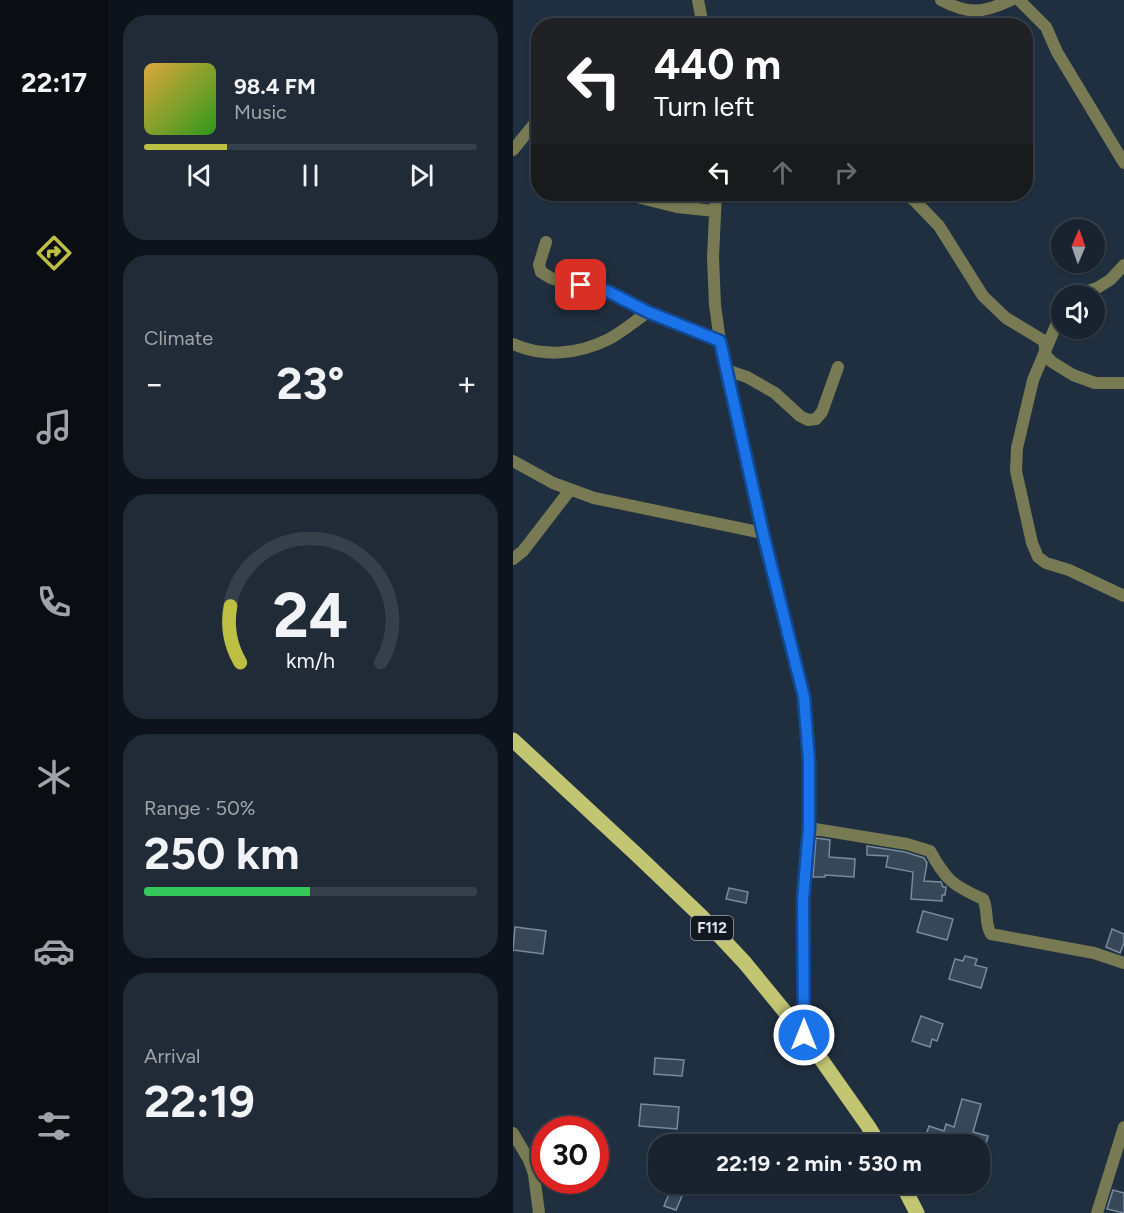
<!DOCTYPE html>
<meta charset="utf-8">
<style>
:root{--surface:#18232f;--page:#212b37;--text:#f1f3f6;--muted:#9fa4aa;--line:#36404b;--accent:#bdbf43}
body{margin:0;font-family:Figtree,sans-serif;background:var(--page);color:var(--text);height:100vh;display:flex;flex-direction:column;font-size:22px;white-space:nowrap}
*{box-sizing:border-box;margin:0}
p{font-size:20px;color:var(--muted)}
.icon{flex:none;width:33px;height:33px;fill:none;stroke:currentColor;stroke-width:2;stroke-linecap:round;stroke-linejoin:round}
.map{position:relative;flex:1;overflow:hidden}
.panel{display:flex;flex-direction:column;gap:15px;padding:15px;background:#0d131a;width:405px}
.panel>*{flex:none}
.top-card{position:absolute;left:18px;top:18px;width:502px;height:183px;border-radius:24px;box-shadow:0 2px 4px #0004,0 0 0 2px var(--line);background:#202124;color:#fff;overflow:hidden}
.needle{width:39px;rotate:2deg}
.controls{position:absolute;left:538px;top:219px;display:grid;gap:12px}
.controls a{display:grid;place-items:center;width:54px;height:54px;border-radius:50%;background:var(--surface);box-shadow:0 2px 4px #0004,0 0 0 2px var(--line);font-size:30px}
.speed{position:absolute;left:18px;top:1116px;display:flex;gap:12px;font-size:30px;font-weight:700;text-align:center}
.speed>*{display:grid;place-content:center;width:78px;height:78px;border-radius:50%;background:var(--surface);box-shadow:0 2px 4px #0004,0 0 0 2px var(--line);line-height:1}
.speed .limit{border:9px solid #d22;background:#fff;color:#111}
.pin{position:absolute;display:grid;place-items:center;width:51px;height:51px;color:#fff;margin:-26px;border-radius:12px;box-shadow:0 3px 9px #0006}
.me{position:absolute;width:66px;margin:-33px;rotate:0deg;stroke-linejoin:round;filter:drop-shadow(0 0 4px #0008)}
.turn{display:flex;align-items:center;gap:21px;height:126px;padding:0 24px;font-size:27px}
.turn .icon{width:78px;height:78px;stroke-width:2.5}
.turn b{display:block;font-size:42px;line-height:51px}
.lanes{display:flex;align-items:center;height:57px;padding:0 24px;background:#0003;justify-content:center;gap:30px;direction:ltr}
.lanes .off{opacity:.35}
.big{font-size:45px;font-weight:700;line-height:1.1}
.panel .card{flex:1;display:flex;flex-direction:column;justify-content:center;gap:9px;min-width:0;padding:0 21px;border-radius:24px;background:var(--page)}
.panel .dial{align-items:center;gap:0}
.dial svg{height:156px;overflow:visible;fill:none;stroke:var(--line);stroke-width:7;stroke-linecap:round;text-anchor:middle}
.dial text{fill:var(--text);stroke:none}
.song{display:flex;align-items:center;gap:18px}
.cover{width:72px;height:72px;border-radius:9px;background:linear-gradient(135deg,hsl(40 70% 55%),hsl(110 70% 35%))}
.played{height:6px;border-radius:3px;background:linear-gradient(90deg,var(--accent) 25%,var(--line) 25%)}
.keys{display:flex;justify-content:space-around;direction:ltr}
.heat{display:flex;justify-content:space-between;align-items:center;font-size:33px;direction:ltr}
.charge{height:9px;border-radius:4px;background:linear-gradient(90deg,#34c759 50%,var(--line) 0)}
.trip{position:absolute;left:135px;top:1134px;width:342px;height:60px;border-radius:24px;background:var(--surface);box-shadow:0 2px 4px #0004,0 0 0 2px var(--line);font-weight:700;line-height:60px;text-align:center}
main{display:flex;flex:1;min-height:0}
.tab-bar{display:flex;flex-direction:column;width:108px;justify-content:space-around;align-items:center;background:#0a0e13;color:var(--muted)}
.tab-bar .icon{width:42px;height:42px}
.tab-bar .on{color:var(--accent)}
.tab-bar b{font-size:27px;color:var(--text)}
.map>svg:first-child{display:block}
.building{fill:#374758;stroke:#788a9d;stroke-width:1.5}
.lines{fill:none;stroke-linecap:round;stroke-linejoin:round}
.minor{stroke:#787a53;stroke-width:12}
.tertiary{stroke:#787a53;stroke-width:12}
.primary{stroke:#c2c572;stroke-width:15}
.route-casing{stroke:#114b97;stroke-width:15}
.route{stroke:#1a73e8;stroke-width:10}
.labels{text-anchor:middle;stroke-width:6;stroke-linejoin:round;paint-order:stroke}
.shield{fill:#10171e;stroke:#9ca4ae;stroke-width:1.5}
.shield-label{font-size:15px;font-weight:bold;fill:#d8e1ec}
</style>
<main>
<nav class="tab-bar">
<b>22:17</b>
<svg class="icon on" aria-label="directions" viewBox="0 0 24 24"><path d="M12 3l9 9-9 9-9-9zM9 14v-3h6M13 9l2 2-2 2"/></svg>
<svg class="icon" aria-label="music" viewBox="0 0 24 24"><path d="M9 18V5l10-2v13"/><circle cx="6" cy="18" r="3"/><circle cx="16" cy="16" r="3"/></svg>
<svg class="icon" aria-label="phone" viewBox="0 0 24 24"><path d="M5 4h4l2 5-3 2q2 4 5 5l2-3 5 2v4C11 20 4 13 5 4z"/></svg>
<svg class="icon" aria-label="climate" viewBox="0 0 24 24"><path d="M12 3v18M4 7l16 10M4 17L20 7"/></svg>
<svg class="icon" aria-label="car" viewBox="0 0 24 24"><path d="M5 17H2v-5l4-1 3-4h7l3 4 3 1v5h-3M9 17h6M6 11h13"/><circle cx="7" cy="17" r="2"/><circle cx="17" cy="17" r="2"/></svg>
<svg class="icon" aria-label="filters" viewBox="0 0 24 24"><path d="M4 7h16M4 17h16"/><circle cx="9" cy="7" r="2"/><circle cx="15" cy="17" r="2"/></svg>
</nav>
<section class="panel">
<div class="card">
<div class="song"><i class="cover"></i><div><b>98.4 FM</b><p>Music</p></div></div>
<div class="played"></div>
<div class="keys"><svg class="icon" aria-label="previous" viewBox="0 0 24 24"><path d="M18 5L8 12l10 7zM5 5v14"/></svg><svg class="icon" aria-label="pause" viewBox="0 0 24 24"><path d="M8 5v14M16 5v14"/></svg><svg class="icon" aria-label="next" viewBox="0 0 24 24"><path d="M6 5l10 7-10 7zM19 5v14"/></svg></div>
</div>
<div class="card"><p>Climate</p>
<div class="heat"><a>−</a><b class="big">23°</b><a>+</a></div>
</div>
<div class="card dial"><svg viewBox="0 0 100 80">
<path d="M14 69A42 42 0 1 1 86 69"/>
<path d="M14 69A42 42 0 0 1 9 40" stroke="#bdbf43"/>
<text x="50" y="56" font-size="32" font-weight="700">24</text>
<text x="50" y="72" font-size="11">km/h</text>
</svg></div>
<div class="card"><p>Range · 50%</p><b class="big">250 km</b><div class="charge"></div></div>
<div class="card"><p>Arrival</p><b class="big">22:19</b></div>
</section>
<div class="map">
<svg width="611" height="1213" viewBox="0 0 611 1213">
<rect width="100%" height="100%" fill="#202f3f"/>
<path class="building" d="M303,838L317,840L316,857L342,859L341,877L312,875V877H300Z
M354,846L392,852L411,858L414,863L411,881L428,882L430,887H433L432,895H429V901L398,899L400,872L373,867L375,856L354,855Z
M216,888L235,892L233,903L213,899Z
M410,911L440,919L434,940L404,932Z
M2,927L33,931L30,954L0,950Z
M599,929L611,934V943L607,953L593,947Z
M452,956L464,959L462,965L474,968L468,988L436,979L442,959L450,961Z
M408,1016L430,1024L424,1041L419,1039L417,1047L399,1041Z
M142,1058L171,1060L169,1076L141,1074Z
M449,1099L468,1104L460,1132L475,1136L473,1144H410L416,1126L431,1131L433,1124L441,1127Z
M128,1104L166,1107L164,1129L126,1126Z
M160,1184H174L163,1210L151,1206Z
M600,1190L611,1193V1213L594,1209Z"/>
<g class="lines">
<path class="minor" d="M185,0L190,26
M428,0C456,15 470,13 498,0
M506,0L533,27L544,52L611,163
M0,150L26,118
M112,194L164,207L202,211
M203,194L200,257L202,305L207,341L250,533L291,697L296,761V828L289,900L291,1035
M392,194L402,201L426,226L470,296L493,318L531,341L533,356L539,362L560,375L582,383H611
M33,242L26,265L28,272L38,278L53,283L83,287L94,291L135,312L207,341
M561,296L584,288L597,280L611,265
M549,311L520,380L504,448L503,471L519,543L525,557L533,563L556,570L611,596
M0,344C31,358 66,354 96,339C109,332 122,321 135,312
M213,370L234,377L262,393L287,416L295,420L303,419L309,412L325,367
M0,461L40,483L81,498L250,533
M0,559L10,551L57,490
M296,828L394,844L417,851C433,880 439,885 470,899C476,911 471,923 478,934L581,953L611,963
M0,1133L16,1160L21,1174L26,1213"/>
<path class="tertiary" d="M584,1213L611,1127"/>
<path class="primary" d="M0,740L123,854L188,916L232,963L291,1035L355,1126L366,1144
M389,1184L404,1213"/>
</g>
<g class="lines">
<defs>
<path id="route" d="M68,285L94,291L135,312L207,341L250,533L291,697L296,761V828L290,900L291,1035"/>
</defs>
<use href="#route" class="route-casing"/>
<use href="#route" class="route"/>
</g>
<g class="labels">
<rect class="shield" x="178" y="916" width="42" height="24" rx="4.5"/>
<g class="shield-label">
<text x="199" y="933">F112</text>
</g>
</g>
</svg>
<div class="controls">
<a><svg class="needle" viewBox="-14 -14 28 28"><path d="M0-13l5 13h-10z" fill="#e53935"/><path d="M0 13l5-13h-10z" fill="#9fa4aa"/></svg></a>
<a><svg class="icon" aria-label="sound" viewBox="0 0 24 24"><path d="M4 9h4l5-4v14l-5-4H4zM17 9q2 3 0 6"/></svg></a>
</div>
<div class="speed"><div class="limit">30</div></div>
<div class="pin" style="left:68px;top:285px;background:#d93025"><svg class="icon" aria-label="arrive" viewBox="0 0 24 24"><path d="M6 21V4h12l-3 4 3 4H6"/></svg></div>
<svg class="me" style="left:291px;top:1035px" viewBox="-20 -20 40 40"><circle r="17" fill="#1a73e8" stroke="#fff" stroke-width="3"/><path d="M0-11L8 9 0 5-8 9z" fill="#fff"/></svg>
<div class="trip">22:19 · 2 min · 530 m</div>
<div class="top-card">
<div class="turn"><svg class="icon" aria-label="left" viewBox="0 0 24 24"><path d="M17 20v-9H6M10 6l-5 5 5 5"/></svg><div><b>440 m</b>Turn left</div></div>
<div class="lanes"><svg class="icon" aria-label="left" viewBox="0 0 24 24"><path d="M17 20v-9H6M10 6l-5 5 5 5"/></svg><svg class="icon off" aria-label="ahead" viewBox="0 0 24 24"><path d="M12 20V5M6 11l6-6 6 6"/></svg><svg class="icon off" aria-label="right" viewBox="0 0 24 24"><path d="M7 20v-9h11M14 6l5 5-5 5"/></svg></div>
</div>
</div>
</main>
